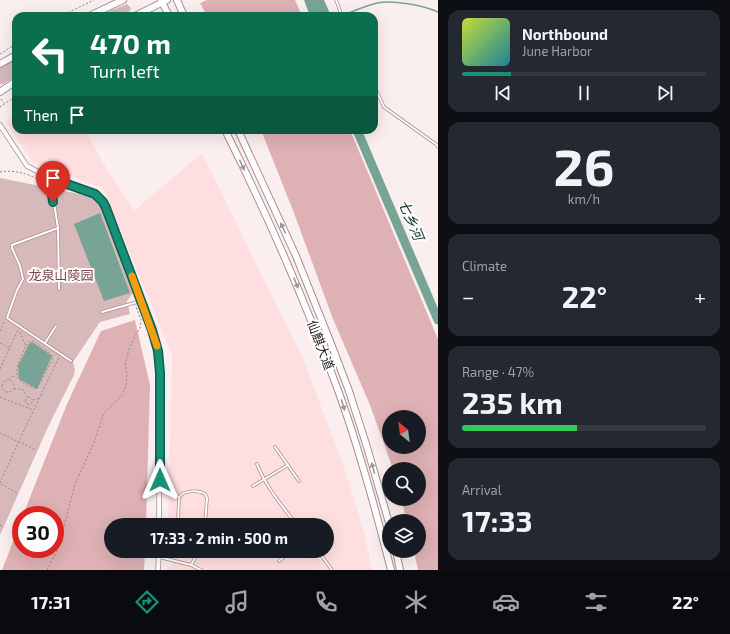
<!DOCTYPE html>
<meta charset="utf-8">
<style>
:root{--surface:#171b24;--page:#242831;--text:#f1f3f6;--muted:#9ea1a6;--line:#363941;--accent:#169176}
body{margin:0;font-family:"Exo 2","Noto Sans SC",sans-serif;background:var(--page);color:var(--text);height:100vh;display:flex;flex-direction:column;font-size:15px;white-space:nowrap}
*{box-sizing:border-box;margin:0}
p{font-size:13px;color:var(--muted)}
.icon{flex:none;width:22px;height:22px;fill:none;stroke:currentColor;stroke-width:2;stroke-linecap:round;stroke-linejoin:round}
.map{position:relative;flex:1;overflow:hidden}
.side{display:flex;flex-direction:column;gap:10px;padding:10px;background:#0d0f14;width:292px}
.side>*{flex:none}
.top-card{position:absolute;left:12px;top:12px;width:366px;height:122px;border-radius:12px;box-shadow:0 4px 16px #0002;background:#0b6e4f;color:#fff;overflow:hidden}
.needle{width:26px;rotate:331deg}
.buttons{position:absolute;left:382px;top:410px;display:grid;gap:8px}
.buttons a{display:grid;place-items:center;width:44px;height:44px;border-radius:50%;background:var(--surface);box-shadow:0 4px 16px #0002;font-size:20px}
.speed{position:absolute;left:12px;top:506px;display:flex;gap:8px;font-size:20px;font-weight:700;text-align:center}
.speed>*{display:grid;place-content:center;width:52px;height:52px;border-radius:50%;background:var(--surface);box-shadow:0 4px 16px #0002;line-height:1}
.speed .limit{border:6px solid #d22;background:#fff;color:#111}
.pin{position:absolute;display:grid;place-items:center;width:34px;height:34px;color:#fff;margin:-41px -17px;border-radius:50% 50% 50% 0;rotate:-45deg;box-shadow:0 0 4px #0007}
.pin .icon{rotate:45deg}
.me{position:absolute;width:44px;margin:-22px;rotate:0deg;stroke-linejoin:round;filter:drop-shadow(0 0 3px #0008)}
.turn{display:flex;align-items:center;gap:14px;height:84px;padding:0 12px;font-size:18px}
.turn .icon{width:52px;height:52px;stroke-width:2.5}
.turn b{display:block;font-size:28px;line-height:34px}
.then{display:flex;align-items:center;height:38px;padding:0 12px;background:#0003;gap:8px;font-size:15px}
.big{font-size:30px;font-weight:700;line-height:1.1}
.side .widget{flex:1;display:flex;flex-direction:column;justify-content:center;gap:6px;min-width:0;padding:0 14px;border-radius:12px;background:var(--page)}
.side .dial{align-items:center;gap:0}
.dial b{font-size:52px;line-height:1}
.song{display:flex;align-items:center;gap:12px}
.cover{width:48px;height:48px;border-radius:6px;background:linear-gradient(135deg,hsl(70 70% 55%),hsl(190 70% 35%))}
.played{height:4px;border-radius:2px;background:linear-gradient(90deg,var(--accent) 20%,var(--line) 20%)}
.keys{display:flex;justify-content:space-around;direction:ltr}
.heat{display:flex;justify-content:space-between;align-items:center;font-size:22px;direction:ltr}
.charge{height:6px;border-radius:3px;background:linear-gradient(90deg,#34c759 47%,var(--line) 0)}
.trip{position:absolute;left:104px;top:518px;width:230px;height:40px;border-radius:20px;background:var(--surface);box-shadow:0 4px 16px #0002;font-weight:700;line-height:40px;text-align:center}
.dock{display:flex;height:64px;justify-content:space-around;align-items:center;background:#090b0e;color:var(--muted)}
.dock .icon{width:28px;height:28px}
.dock .active{color:var(--accent)}
.dock b{font-size:18px;color:var(--text)}
main{display:flex;flex:1;min-height:0}
.map>svg:first-child{display:block}
.built{fill:#ffdedf}
.green{fill:#d7b9ba}
.forest{fill:#deb1b4;fill-rule:evenodd}
.water{fill:#78a496}
.lines{fill:none;stroke-linecap:round;stroke-linejoin:round}
.stream{stroke:#78a496;stroke-width:1.5}
.river{stroke:#78a496;stroke-width:9}
.service-casing{stroke:#ac8e90;stroke-width:3.5}
.minor-casing{stroke:#ac8e90;stroke-width:5.5}
.primary-casing{stroke:#ac8e90;stroke-width:8}
.path{stroke:#968a8b;stroke-width:1;stroke-dasharray:2 2;stroke-linecap:butt}
.service{stroke:#fff;stroke-width:2}
.minor{stroke:#fff;stroke-width:4}
.primary{stroke:#fff;stroke-width:6}
.oneway{fill:#9d9898}
.route-casing{stroke:#0e5e4d;stroke-width:10}
.route{stroke:#169176;stroke-width:7}
.slow{stroke:#f59e0b;stroke-width:7}
.labels{text-anchor:middle;stroke-width:4;stroke-linejoin:round;paint-order:stroke}
.park-label{font-size:13px;fill:#7e4249;stroke:#fff}
.street-label{font-size:13px;fill:#251a1b;stroke:#fff}
.water-label{font-size:14px;font-style:italic;fill:#083329;stroke:#fff}
</style>
<main>
<div class="map">
<svg width="438" height="570" viewBox="0 0 438 570">
<rect width="100%" height="100%" fill="#fbeeef"/>
<path class="built" d="M16,115V130H85L102,161L134,211L202,153L304,361L345,470L365,536L372,570H167V566L172,567V556L168,551H327V525H168L172,355L103,188L33,162L5,121Z"/>
<path class="green" d="M127,4L131,8C126,20 108,16 97,16Z
M16,59V76L3,84H0V68Z
M0,178L95,197L102,209L133,293L127,301L130,314L100,322L73,362L75,370L74,375L48,427L0,535Z"/>
<path class="forest" d="M207,0H295L302,16H207L200,3Z
M261,130H350L438,339V570H418L414,551H419V521H407L401,499H419V469H393L370,405L333,319L294,213ZM389,417H419V447H389Z
M135,320L150,385L146,525H111V551H145L144,570H2L21,521V549H55V515H23L67,404L101,331Z"/>
<path class="water" d="M304,0H324L331,16H310Z
M100,213L130,293L104,301L74,224Z
M31,342L34,343L52,356L37,389L19,379L18,366L29,344Z"/>
<g class="lines">
<path class="stream" d="M342,16C353,11 366,6 377,3C393,0 423,5 438,12"/>
<path class="river" d="M357,130L438,320"/>
<defs>
<path id="service" d="M336,0L342,16
M374,86L384,107L437,145L438,147
M50,178L58,228L59,289
M58,228L12,245V248L20,266L23,279L17,290L7,318L71,361
M102,312L141,301
M45,343L56,326
M275,447L299,481
M257,464C266,487 282,506 297,525
M253,486L288,465
M178,525L179,497C184,490 199,490 205,494L207,498L205,525
M318,551L332,570
M159,557L191,565L201,570
M279,561L291,551
M191,565L199,551"/>
<path id="minor" d="M0,125L27,166L50,178L95,194L103,201L106,208L152,330L158,351L160,373L159,525
M158,570L159,551"/>
<path id="primary" d="M161,0L169,16
M177,0L184,16
M89,16L123,0
M135,16L167,0
M0,64L16,55
M0,92L16,81
M225,130C268,216 306,303 339,393C360,451 376,511 391,570
M238,130L296,256L330,341L349,391L367,447L389,523
M396,551L400,570"/>
</defs>
<use href="#service" class="service-casing"/>
<use href="#minor" class="minor-casing"/>
<use href="#primary" class="primary-casing"/>
<path class="path" d="M61,16L94,0
M0,54L16,44
M1,99L4,103
M0,107L16,96
M0,172C19,169 32,176 48,184
M0,331L5,321
M20,332L26,346C16,368 8,380 37,389L52,360L53,356L34,341H30L26,346
M0,343L10,348
M0,369L18,330
M9,380L12,377L16,376
M2 386a6 6 0 1 1 12 0a6 6 0 1 1-12 0Z
M14,389H22L28,398
M0,397L33,410
M25.5 401a3.5 3.5 0 1 1 7 0a3.5 3.5 0 1 1-7 0Z
M33,400L39,398
M0,433L36,450
M0,483L19,441L59,357
M1,484L17,493
M0,525L2,526
M47,570L58,549L75,484L94,443L104,413L121,397L126,385L127,375L125,364L129,349L135,336L140,328L141,320L136,307"/>
<use href="#service" class="service"/>
<use href="#minor" class="minor"/>
<use href="#primary" class="primary"/>
</g>
<defs><path id="oneway-solid" d="M-6-.8H1V-3.2L6.5 0L1 3.2V.8H-6Z"/></defs>
<g class="oneway">
<use href="#oneway-solid" transform="translate(242 165) rotate(65)"/>
<use href="#oneway-solid" transform="translate(283 228) rotate(-115)"/>
<use href="#oneway-solid" transform="translate(296 283) rotate(68)"/>
<use href="#oneway-solid" transform="translate(343 405) rotate(72)"/>
<use href="#oneway-solid" transform="translate(373 468) rotate(-106)"/>
</g>
<g class="lines">
<defs>
<path id="route" d="M53,202L50,178L95,194L103,202L106,208L152,330L158,351L160,373V480"/>
</defs>
<use href="#route" class="route-casing"/>
<use href="#route" class="route"/>
<path class="slow" d="M132,276L157,346"/>
</g>
<g class="labels">
<g class="park-label">
<text x="61" y="280">龙泉山陵园</text>
</g>
<g class="street-label">
<text transform="translate(321 345) rotate(69)" y="5">仙麒大道</text>
</g>
<g class="water-label">
<text transform="translate(411 220) rotate(67)" y="5">七乡河</text>
</g>
</g>
</svg>
<div class="buttons">
<a><svg class="needle" viewBox="-14 -14 28 28"><path d="M0-13l5 13h-10z" fill="#e53935"/><path d="M0 13l5-13h-10z" fill="#9ea1a6"/></svg></a>
<a><svg class="icon" aria-label="search" viewBox="0 0 24 24"><circle cx="10" cy="10" r="6"/><path d="M15 15l6 6"/></svg></a>
<a><svg class="icon" aria-label="layers" viewBox="0 0 24 24"><path d="M12 4l9 5-9 5-9-5zM3 14l9 5 9-5"/></svg></a>
</div>
<div class="speed"><div class="limit">30</div></div>
<div class="pin" style="left:53px;top:202px;background:#d93025"><svg class="icon" aria-label="arrive" viewBox="0 0 24 24"><path d="M6 21V4h12l-3 4 3 4H6"/></svg></div>
<svg class="me" style="left:160px;top:480px" viewBox="-20 -20 40 40"><path d="M0-17L14 15 0 8-14 15z" fill="#169176" stroke="#fff" stroke-width="4"/></svg>
<div class="trip">17:33 · 2 min · 500 m</div>
<div class="top-card">
<div class="turn"><svg class="icon" aria-label="left" viewBox="0 0 24 24"><path d="M17 20v-9H6M10 6l-5 5 5 5"/></svg><div><b>470 m</b>Turn left</div></div>
<div class="then">Then<svg class="icon" aria-label="arrive" viewBox="0 0 24 24"><path d="M6 21V4h12l-3 4 3 4H6"/></svg></div>
</div>
</div>
<section class="side">
<div class="widget">
<div class="song"><i class="cover"></i><div><b>Northbound</b><p>June Harbor</p></div></div>
<div class="played"></div>
<div class="keys"><svg class="icon" aria-label="previous" viewBox="0 0 24 24"><path d="M18 5L8 12l10 7zM5 5v14"/></svg><svg class="icon" aria-label="pause" viewBox="0 0 24 24"><path d="M8 5v14M16 5v14"/></svg><svg class="icon" aria-label="next" viewBox="0 0 24 24"><path d="M6 5l10 7-10 7zM19 5v14"/></svg></div>
</div>
<div class="widget dial"><b>26</b><p>km/h</p></div>
<div class="widget"><p>Climate</p>
<div class="heat"><a>−</a><b class="big">22°</b><a>+</a></div>
</div>
<div class="widget"><p>Range · 47%</p><b class="big">235 km</b><div class="charge"></div></div>
<div class="widget"><p>Arrival</p><b class="big">17:33</b></div>
</section>
</main>
<nav class="dock">
<b>17:31</b>
<svg class="icon active" aria-label="directions" viewBox="0 0 24 24"><path d="M12 3l9 9-9 9-9-9zM9 14v-3h6M13 9l2 2-2 2"/></svg>
<svg class="icon" aria-label="music" viewBox="0 0 24 24"><path d="M9 18V5l10-2v13"/><circle cx="6" cy="18" r="3"/><circle cx="16" cy="16" r="3"/></svg>
<svg class="icon" aria-label="phone" viewBox="0 0 24 24"><path d="M5 4h4l2 5-3 2q2 4 5 5l2-3 5 2v4C11 20 4 13 5 4z"/></svg>
<svg class="icon" aria-label="climate" viewBox="0 0 24 24"><path d="M12 3v18M4 7l16 10M4 17L20 7"/></svg>
<svg class="icon" aria-label="car" viewBox="0 0 24 24"><path d="M5 17H2v-5l4-1 3-4h7l3 4 3 1v5h-3M9 17h6M6 11h13"/><circle cx="7" cy="17" r="2"/><circle cx="17" cy="17" r="2"/></svg>
<svg class="icon" aria-label="filters" viewBox="0 0 24 24"><path d="M4 7h16M4 17h16"/><circle cx="9" cy="7" r="2"/><circle cx="15" cy="17" r="2"/></svg>
<b>22°</b>
</nav>
